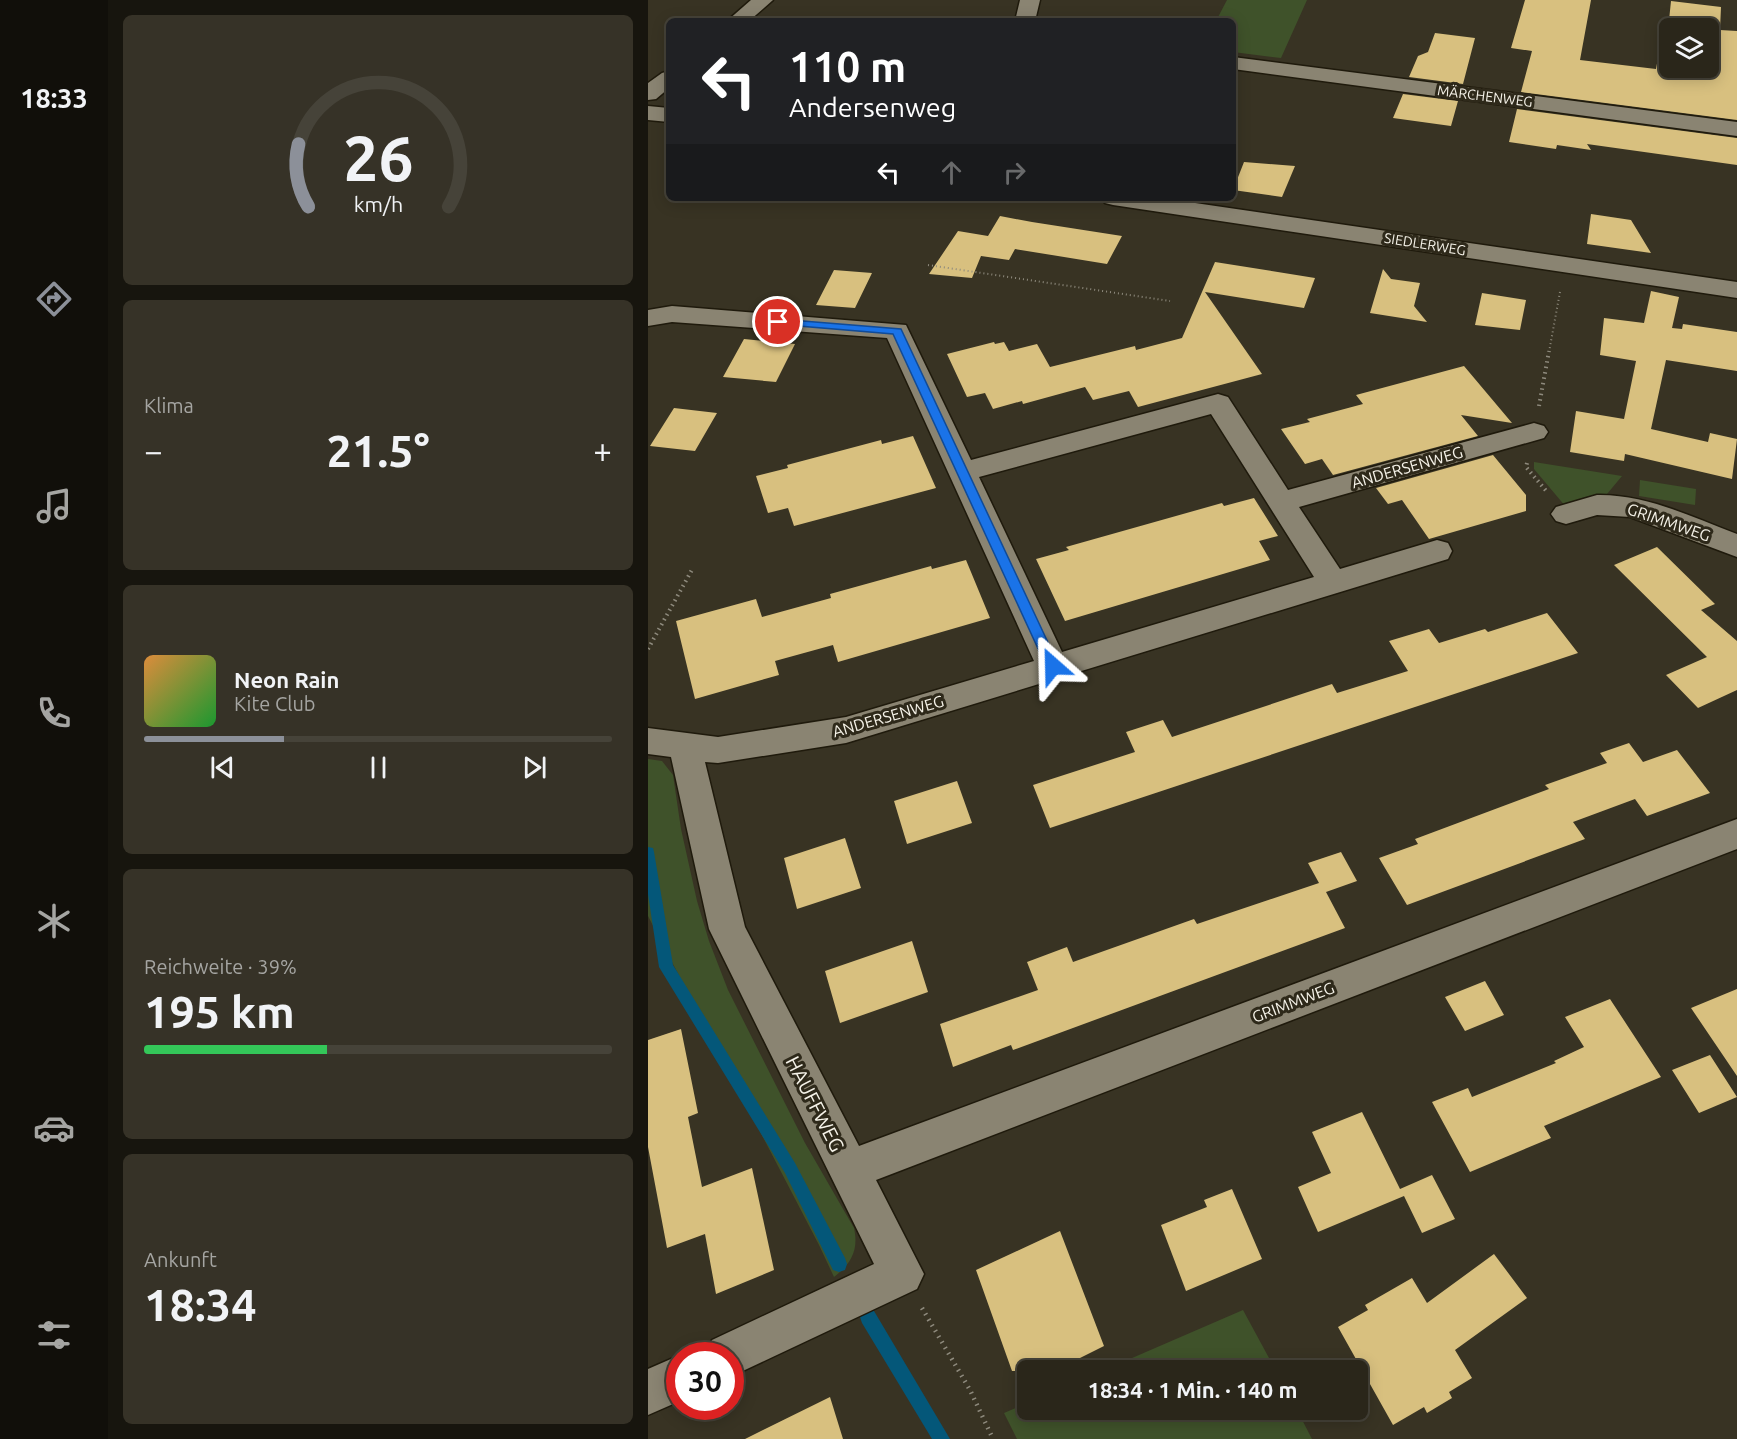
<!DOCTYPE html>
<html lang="de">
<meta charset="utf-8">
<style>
:root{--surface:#2a261a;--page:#363227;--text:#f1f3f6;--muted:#a5a5a2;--line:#464339;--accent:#8c9099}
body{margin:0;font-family:Ubuntu,sans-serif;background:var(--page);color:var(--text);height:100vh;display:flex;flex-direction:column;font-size:22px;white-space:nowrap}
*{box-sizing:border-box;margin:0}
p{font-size:20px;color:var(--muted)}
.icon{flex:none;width:33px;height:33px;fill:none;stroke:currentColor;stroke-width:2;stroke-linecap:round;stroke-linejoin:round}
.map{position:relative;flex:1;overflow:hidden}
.sheet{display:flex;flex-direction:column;gap:15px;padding:15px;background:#17150e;width:540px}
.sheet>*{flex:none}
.banner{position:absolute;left:18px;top:18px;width:570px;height:183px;border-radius:9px;box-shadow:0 3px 15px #0003,0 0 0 2px var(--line);background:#202124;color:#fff;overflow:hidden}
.controls{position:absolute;left:1011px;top:18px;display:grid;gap:12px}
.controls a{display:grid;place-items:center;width:60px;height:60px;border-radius:9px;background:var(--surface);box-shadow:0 3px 15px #0003,0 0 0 2px var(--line);font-size:30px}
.speed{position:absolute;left:18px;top:1342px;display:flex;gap:12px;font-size:30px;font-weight:700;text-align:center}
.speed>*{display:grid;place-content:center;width:78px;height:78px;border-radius:50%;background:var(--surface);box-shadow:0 3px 15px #0003,0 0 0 2px var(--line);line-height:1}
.speed .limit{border:9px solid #d22;background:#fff;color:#111}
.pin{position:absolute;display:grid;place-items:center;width:51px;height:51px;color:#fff;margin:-26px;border:3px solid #fff;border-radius:50%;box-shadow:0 2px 6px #0007}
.me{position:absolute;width:66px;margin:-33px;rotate:335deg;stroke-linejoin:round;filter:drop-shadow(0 0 4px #0008)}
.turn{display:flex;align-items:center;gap:21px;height:126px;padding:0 24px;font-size:27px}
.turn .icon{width:78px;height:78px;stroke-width:2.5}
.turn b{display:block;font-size:42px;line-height:51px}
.lanes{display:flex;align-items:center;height:57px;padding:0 24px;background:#0003;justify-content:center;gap:30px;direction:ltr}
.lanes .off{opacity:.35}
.big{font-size:45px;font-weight:600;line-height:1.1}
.sheet .widget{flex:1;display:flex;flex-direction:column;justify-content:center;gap:9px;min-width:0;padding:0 21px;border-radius:9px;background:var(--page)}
.sheet .dial{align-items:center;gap:0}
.dial svg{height:156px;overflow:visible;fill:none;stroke:var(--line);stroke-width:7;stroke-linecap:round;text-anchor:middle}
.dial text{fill:var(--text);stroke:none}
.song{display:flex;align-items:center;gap:18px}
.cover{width:72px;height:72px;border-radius:9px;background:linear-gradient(135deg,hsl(30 70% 55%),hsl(130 70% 35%))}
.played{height:6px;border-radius:3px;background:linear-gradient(90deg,var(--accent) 30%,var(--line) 30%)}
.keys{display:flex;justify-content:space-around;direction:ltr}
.heat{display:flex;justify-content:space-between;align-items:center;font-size:33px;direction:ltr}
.charge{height:9px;border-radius:4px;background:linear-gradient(90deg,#34c759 39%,var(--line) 0)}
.trip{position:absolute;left:369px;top:1360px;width:351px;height:60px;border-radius:9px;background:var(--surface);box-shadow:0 3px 15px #0003,0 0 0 2px var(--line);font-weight:600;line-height:60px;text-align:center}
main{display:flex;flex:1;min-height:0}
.menu{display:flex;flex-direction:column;width:108px;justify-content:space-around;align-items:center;background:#110f0a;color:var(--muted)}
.menu .icon{width:42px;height:42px}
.menu .on{color:var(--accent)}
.menu b{font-size:27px;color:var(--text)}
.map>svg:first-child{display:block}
.green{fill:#3f522a}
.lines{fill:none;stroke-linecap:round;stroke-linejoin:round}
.stream{fill:#045779;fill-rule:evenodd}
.building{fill:#d8c07f;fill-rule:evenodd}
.street-casing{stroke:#1f1a0c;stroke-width:3}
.path-far2{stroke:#8e8a7d;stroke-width:2;stroke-dasharray:1 3;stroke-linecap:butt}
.path-far1{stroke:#8e8a7d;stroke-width:4;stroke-dasharray:1.5 4;stroke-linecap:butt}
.path{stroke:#8e8a7d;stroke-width:4.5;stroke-dasharray:1.5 5;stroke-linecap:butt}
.street{fill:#8a8472;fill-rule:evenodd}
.route{fill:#1a73e8;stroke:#114b97;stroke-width:1.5}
.labels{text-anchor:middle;stroke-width:6;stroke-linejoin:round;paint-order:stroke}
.far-street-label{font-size:14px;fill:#f6f3e9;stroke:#2e291a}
.street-label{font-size:16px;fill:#f6f3e9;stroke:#2e291a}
.near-street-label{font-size:20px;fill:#f6f3e9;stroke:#2e291a}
</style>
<main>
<nav class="menu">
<b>18:33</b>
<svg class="icon on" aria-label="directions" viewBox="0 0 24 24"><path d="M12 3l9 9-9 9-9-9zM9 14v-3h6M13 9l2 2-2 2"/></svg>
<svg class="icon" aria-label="music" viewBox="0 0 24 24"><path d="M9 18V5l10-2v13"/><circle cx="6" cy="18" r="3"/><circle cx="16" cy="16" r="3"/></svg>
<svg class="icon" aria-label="phone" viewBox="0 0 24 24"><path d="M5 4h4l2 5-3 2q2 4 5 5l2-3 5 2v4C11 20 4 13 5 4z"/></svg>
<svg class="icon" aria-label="climate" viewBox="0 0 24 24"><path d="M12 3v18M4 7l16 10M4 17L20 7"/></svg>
<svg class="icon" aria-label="car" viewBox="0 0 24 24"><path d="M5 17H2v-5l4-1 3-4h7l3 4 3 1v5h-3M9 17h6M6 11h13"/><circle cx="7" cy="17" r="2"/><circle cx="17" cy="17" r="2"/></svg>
<svg class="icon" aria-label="filters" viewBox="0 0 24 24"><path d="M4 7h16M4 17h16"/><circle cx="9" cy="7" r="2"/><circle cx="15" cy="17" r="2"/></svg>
</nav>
<section class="sheet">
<div class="widget dial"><svg viewBox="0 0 100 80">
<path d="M14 69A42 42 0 1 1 86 69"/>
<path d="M14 69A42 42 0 0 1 9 37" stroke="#8c9099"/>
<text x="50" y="56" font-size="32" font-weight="700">26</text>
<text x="50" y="72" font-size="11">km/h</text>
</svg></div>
<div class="widget"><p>Klima</p>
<div class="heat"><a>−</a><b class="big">21.5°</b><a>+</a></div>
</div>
<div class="widget">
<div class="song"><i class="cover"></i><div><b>Neon Rain</b><p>Kite Club</p></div></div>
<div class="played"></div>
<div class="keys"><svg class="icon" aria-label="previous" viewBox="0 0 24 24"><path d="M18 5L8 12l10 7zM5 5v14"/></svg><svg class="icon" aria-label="pause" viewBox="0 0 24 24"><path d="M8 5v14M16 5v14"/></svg><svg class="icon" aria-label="next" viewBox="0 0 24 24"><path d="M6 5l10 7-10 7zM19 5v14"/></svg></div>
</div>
<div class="widget"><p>Reichweite · 39%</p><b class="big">195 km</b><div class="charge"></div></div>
<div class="widget"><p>Ankunft</p><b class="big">18:34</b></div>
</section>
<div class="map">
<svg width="1089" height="1439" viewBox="0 0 1089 1439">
<rect width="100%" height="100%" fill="#383323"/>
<path class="green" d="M579,0H659L633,58L585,52V21H568Z
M886,462L974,476L959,494L918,507L886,469Z
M992,480L1048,489L1047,505L991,496Z
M0,759L14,761L25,775L33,829L49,901L61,941L80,990L157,1143L206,1228C211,1250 203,1264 186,1277L171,1245L0,916Z
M595,1310L628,1371H454Z
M379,1403L380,1410H649L664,1439H369L356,1413Z"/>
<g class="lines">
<path class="stream" d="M0,847L5,848L6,852L25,965L147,1163L197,1258L199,1264L197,1270L191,1272L185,1270L137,1173L11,967L0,894Z
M220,1309L226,1311L302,1439H284L214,1323L212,1317L214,1311Z"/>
</g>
<path class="building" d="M877,0H943L932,60L1008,69L1010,58L1017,59L1023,1L1073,7L1072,30L1089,31V120L873,92L884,51L863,48ZM1022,28H1060V68H1022Z
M787,33L827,38L815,84L761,77L770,56L780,52Z
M755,94L810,101L803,126L745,118Z
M869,109L1089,138V165L939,144L943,150L909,145L908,149L861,142Z
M596,162L647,166L634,197L585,190Z
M943,214L983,220L1003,253L939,244Z
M352,216L384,222L474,236L459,264L367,249L361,260L333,256L324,278L281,274L310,231L340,236Z
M567,262L667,278L656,308L557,292L614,374L490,407L481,391L445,400L437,387L375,404L374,401L345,409L337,393L319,397L299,354L346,342L347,344L356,342L361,351L389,344L402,367L487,346L488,350L534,338Z
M735,269L743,279L772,283L766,306L779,322L722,313Z
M186,270L224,273L207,308L168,305Z
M1003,291L1031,297L1024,328L1034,329L1035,324L1089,332V371L1018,360L1003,429L1060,442L1062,433L1089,439L1084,479L977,454L976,461L922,452L928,411L976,419L988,361L952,355L956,318L996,323Z
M834,293L878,300L872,330L827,325Z
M96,339L147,344L128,382L75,377Z
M816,366L864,423L813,415L830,436L685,475L674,459L657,464L633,429L662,422L659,419L715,404L708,395Z
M26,408L69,413L47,451L2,446Z
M265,436L288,488L146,526L140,508L120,513L108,476L140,468L139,465L233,440L234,444Z
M845,455L878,495V511L781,539L754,500L740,504L728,488Z
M606,498L630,536L611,541L622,560L417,621L388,559L421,550L418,547L574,503L576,506Z
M1009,547L1067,604L1053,610L1089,641V690L1050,708L1018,675L1059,657L966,565Z
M318,560L342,618L190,662L185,645L127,661L131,675L47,699L28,621L108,599L114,617L183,598L182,594L283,566L284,569Z
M899,613L930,653L402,828L385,785L487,752L478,732L515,720L524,737L684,684L689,693L760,671L741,641L781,629L791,643L837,629L840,632Z
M981,743L995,762L1029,750L1062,793L999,816L987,799L925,822L937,839L759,905L731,858L770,844L767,839L901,789L897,785L959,763L952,753Z
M309,781L324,823L259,844L246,801Z
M197,838L213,888L149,909L136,858Z
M693,852L709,881L678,892L697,928L365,1050L363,1045L305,1067L292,1024L390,990L379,962L419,947L425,962L546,919L549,924L671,883L660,863Z
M264,941L280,992L192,1023L177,971Z
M837,981L856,1015L817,1031L797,997Z
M1089,989V1076L1043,1008Z
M962,999L1013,1077L896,1126L903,1138L822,1172L784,1102L820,1088L824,1097L908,1063L906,1061L936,1047L917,1017Z
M33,1029L50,1113L40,1117L54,1187L104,1168L126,1270L68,1294L57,1234L19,1248L0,1147V1040Z
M1062,1055L1089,1097L1051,1113L1024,1070Z
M714,1112L752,1189L784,1175L807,1219L774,1233L756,1196L670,1232L650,1187L683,1173L664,1132Z
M584,1189L614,1259L538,1291L513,1225L559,1207L556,1200Z
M412,1231L456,1346L406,1371H364L328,1270Z
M846,1254L879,1298L807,1350L824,1378L801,1392L804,1398L779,1413L776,1407L745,1425L690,1327L720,1310L717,1305L764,1278L779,1303Z
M182,1397L195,1439H97Z"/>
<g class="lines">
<defs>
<path id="street" d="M103,0H125L101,21H79Z
M372,0H392L387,21H367Z
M585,57L1089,122V136L585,69Z
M21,71V88L8,99L0,100V83L14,73Z
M0,106L21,108V122L0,120Z
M453,198H513L1089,282V298L465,205L457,203Z
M24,306L258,325L323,460L570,394L580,397L640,490L886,423L896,426L900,432L896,438L651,507L692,569L789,540L800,543L804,551L800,559L198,743L70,763L57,762L97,927L211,1146L1089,819V849L228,1180L276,1274L269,1289L82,1377V1356H58L64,1340L226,1264L61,929L23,757L0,754V728L70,737L198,717L386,661L239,338L24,322L0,326V310ZM563,414L666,577L414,652L331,477Z
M949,495C998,494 1044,517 1089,534V557L982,517L949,515L918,524L908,521L903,514L908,507Z
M32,1355V1401L0,1415V1369Z"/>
</defs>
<use href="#street" class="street-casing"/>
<path class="path-far2" d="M280,265L522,301
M901,352L912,292"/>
<path class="path-far1" d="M891,406L901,351
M879,463L878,467L900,493
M0,649L45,568"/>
<path class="path" d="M274,1308L322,1390L345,1439"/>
<use href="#street" class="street"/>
</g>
<path class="route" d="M130,319L253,329L411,666L409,670H400L398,666L245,334L127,324V320Z"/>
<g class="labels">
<g class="far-street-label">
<text transform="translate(837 96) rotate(7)" y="5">MÄRCHENWEG</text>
<text transform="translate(777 244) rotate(9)" y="5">SIEDLERWEG</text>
</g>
<g class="street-label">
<text transform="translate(759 467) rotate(-16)" y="6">ANDERSENWEG</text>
<text transform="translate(1021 522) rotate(19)" y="6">GRIMMWEG</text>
<text transform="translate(240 716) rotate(-16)" y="6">ANDERSENWEG</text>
<text transform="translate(645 1002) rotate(-21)" y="6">GRIMMWEG</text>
</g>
<g class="near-street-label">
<text transform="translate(167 1104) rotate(63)" y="7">HAUFFWEG</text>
</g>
</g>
</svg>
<div class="controls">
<a><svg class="icon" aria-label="layers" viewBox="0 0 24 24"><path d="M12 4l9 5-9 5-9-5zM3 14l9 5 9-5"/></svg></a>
</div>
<div class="speed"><div class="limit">30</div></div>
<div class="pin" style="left:130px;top:322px;background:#d93025"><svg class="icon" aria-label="arrive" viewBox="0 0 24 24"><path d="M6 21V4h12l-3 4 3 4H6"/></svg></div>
<svg class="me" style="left:405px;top:666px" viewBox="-20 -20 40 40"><path d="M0-17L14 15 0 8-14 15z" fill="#1a73e8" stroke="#fff" stroke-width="4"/></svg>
<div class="trip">18:34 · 1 Min. · 140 m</div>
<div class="banner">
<div class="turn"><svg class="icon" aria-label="left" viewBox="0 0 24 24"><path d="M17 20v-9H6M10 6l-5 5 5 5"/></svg><div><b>110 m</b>Andersenweg</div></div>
<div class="lanes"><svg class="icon" aria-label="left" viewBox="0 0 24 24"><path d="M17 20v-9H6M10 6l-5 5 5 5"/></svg><svg class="icon off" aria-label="ahead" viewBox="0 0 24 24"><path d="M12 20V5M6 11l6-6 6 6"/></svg><svg class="icon off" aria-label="right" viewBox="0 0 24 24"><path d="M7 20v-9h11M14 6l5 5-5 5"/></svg></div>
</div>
</div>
</main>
